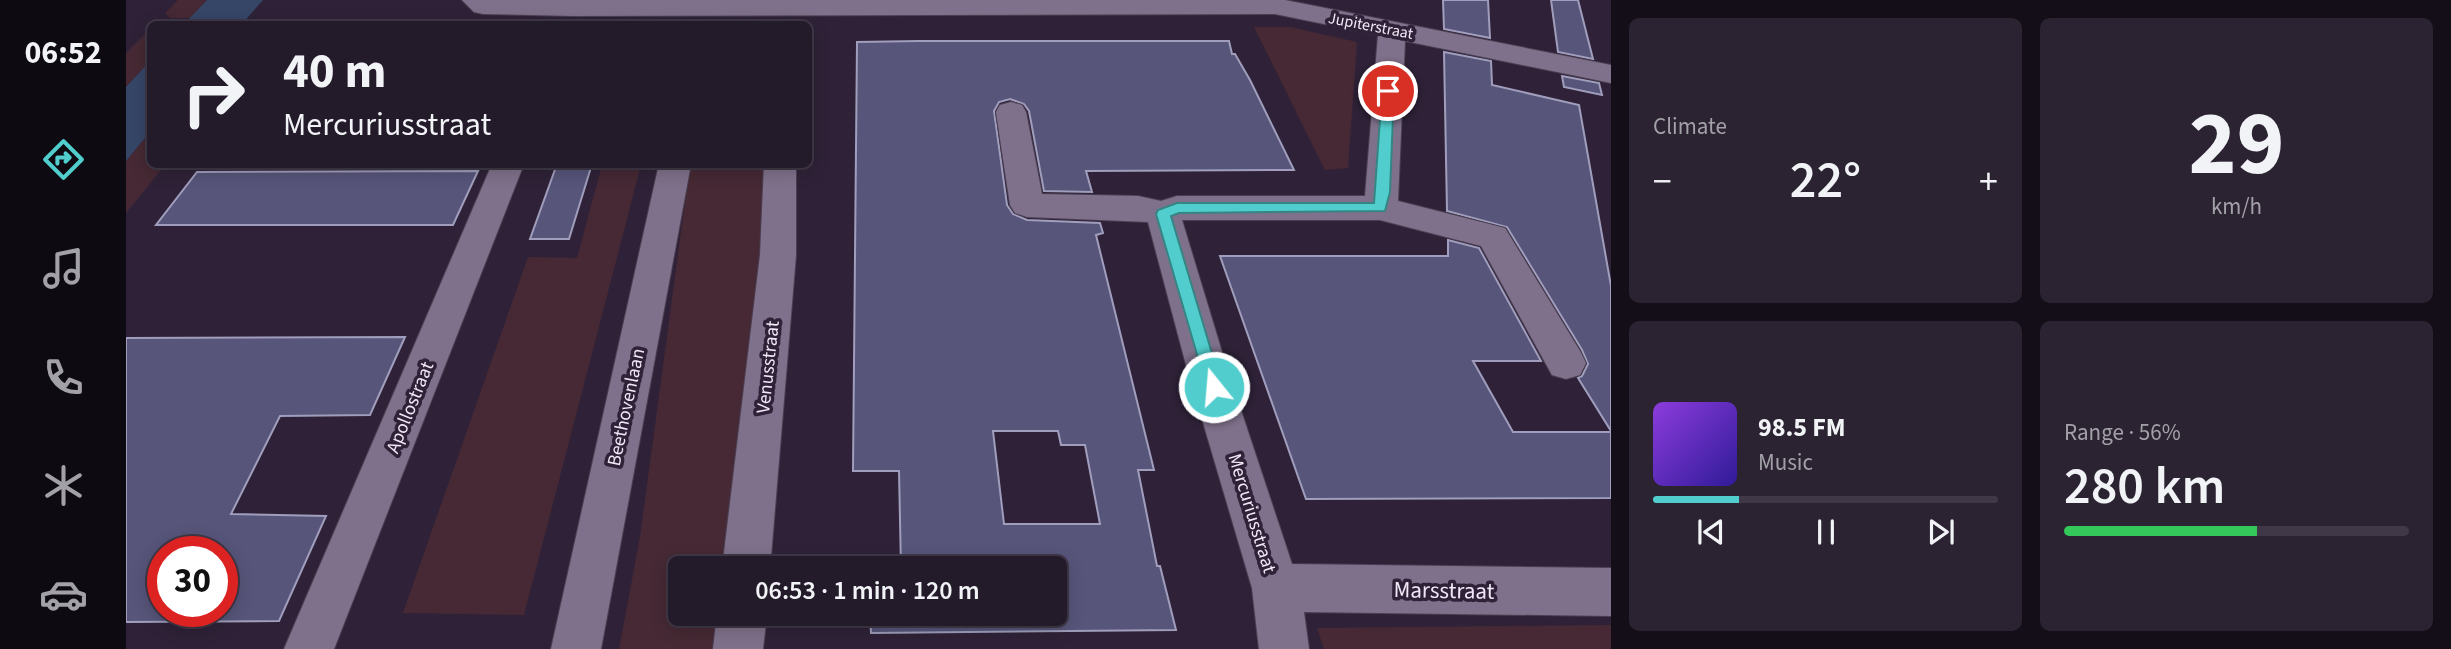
<!DOCTYPE html>
<meta charset="utf-8">
<style>
:root{--surface:#231a2a;--page:#2b2332;--text:#f1f3f6;--muted:#a3a1a8;--line:#403847;--accent:#52cdcd}
body{margin:0;font-family:"Source Sans 3",sans-serif;background:var(--page);color:var(--text);height:100vh;display:flex;flex-direction:column;font-size:26px;white-space:nowrap}
*{box-sizing:border-box;margin:0}
p{font-size:23px;color:var(--muted)}
.icon{flex:none;width:38px;height:38px;fill:none;stroke:currentColor;stroke-width:2;stroke-linecap:round;stroke-linejoin:round}
.map{position:relative;flex:1;overflow:hidden}
.panel{display:flex;flex-direction:column;gap:18px;padding:18px;background:#130e17;width:840px}
.panel>*{flex:none}
.top-card{position:absolute;left:21px;top:21px;width:665px;height:147px;border-radius:10px;box-shadow:0 4px 18px #0003,0 0 0 2px var(--line);background:#231a2a;color:var(--text);overflow:hidden}
.speed{position:absolute;left:21px;top:536px;display:flex;gap:14px;font-size:35px;font-weight:700;text-align:center}
.speed>*{display:grid;place-content:center;width:91px;height:91px;border-radius:50%;background:var(--surface);box-shadow:0 4px 18px #0003,0 0 0 2px var(--line);line-height:1}
.speed .limit{border:10px solid #d22;background:#fff;color:#111}
.pin{position:absolute;display:grid;place-items:center;width:60px;height:60px;color:#fff;margin:-30px;border:4px solid #fff;border-radius:50%;box-shadow:0 2px 7px #0007}
.me{position:absolute;width:77px;margin:-38px;rotate:343deg;stroke-linejoin:round;filter:drop-shadow(0 0 5px #0008)}
.turn{display:flex;align-items:center;gap:24px;height:147px;padding:0 21px;font-size:32px}
.turn .icon{width:91px;height:91px;stroke-width:2.5}
.turn b{display:block;font-size:49px;line-height:60px}
.big{font-size:52px;font-weight:600;line-height:1.1}
.panel .card{flex:1;display:flex;flex-direction:column;justify-content:center;gap:10px;min-width:0;padding:0 24px;border-radius:10px;background:var(--page)}
.panel .dial{align-items:center;gap:0}
.dial b{font-size:91px;line-height:1}
.song{display:flex;align-items:center;gap:21px}
.cover{width:84px;height:84px;border-radius:10px;background:linear-gradient(135deg,hsl(270 70% 55%),hsl(250 70% 35%))}
.played{height:7px;border-radius:4px;background:linear-gradient(90deg,var(--accent) 25%,var(--line) 25%)}
.keys{display:flex;justify-content:space-around;direction:ltr}
.heat{display:flex;justify-content:space-between;align-items:center;font-size:38px;direction:ltr}
.charge{height:10px;border-radius:5px;background:linear-gradient(90deg,#34c759 56%,var(--line) 0)}
.panel .tiles{flex:1;display:grid;gap:18px;grid-template-columns:repeat(2,1fr)}
.trip{position:absolute;left:542px;top:556px;width:399px;height:70px;border-radius:10px;background:var(--surface);box-shadow:0 4px 18px #0003,0 0 0 2px var(--line);font-weight:600;line-height:70px;text-align:center}
main{display:flex;flex:1;min-height:0}
.tabs{display:flex;flex-direction:column;width:126px;justify-content:space-around;align-items:center;background:#0e0a11;color:var(--muted)}
.tabs .icon{width:49px;height:49px}
.tabs .on{color:var(--accent)}
.tabs b{font-size:32px;color:var(--text)}
.map>svg:first-child{display:block}
.green{fill:#462934}
.water{fill:#364667}
.building{fill:#57557a;stroke:#a09ebc;stroke-width:2;fill-rule:evenodd}
.lines{fill:none;stroke-linecap:round;stroke-linejoin:round}
.minor-casing{stroke:#4b4053;stroke-width:2}
.minor{fill:#7f718b;fill-rule:evenodd}
.route{fill:#52cdcd;stroke:#358585;stroke-width:2}
.labels{text-anchor:middle;stroke-width:7;stroke-linejoin:round;paint-order:stroke}
.far-street-label{font-size:16px;fill:#f0e8f7;stroke:#2f2238}
.street-label{font-size:19px;fill:#f0e8f7;stroke:#2f2238}
.near-street-label{font-size:23px;fill:#f0e8f7;stroke:#2f2238}
</style>
<main>
<nav class="tabs">
<b>06:52</b>
<svg class="icon on" aria-label="directions" viewBox="0 0 24 24"><path d="M12 3l9 9-9 9-9-9zM9 14v-3h6M13 9l2 2-2 2"/></svg>
<svg class="icon" aria-label="music" viewBox="0 0 24 24"><path d="M9 18V5l10-2v13"/><circle cx="6" cy="18" r="3"/><circle cx="16" cy="16" r="3"/></svg>
<svg class="icon" aria-label="phone" viewBox="0 0 24 24"><path d="M5 4h4l2 5-3 2q2 4 5 5l2-3 5 2v4C11 20 4 13 5 4z"/></svg>
<svg class="icon" aria-label="climate" viewBox="0 0 24 24"><path d="M12 3v18M4 7l16 10M4 17L20 7"/></svg>
<svg class="icon" aria-label="car" viewBox="0 0 24 24"><path d="M5 17H2v-5l4-1 3-4h7l3 4 3 1v5h-3M9 17h6M6 11h13"/><circle cx="7" cy="17" r="2"/><circle cx="17" cy="17" r="2"/></svg>
</nav>
<div class="map">
<svg width="1485" height="649" viewBox="0 0 1485 649">
<rect width="100%" height="100%" fill="#2f2238"/>
<path class="green" d="M52,0H81L64,18H44L39,13Z
M1128,27H1164L1231,42L1222,168L1199,170Z
M24,29V61L0,87V53Z
M24,132V164L39,165L0,213V161Z
M476,165H515L398,615L277,613L402,257L451,258Z
M564,165H647L604,569H555V614H599L595,649H493L514,537Z
M1485,625V649H1198L1191,628Z"/>
<path class="water" d="M81,0H137L116,24H58Z
M24,61V132L0,161V87Z"/>
<path class="building" d="M1317,0H1362L1364,38L1318,29Z
M1425,0H1452L1467,59L1432,52Z
M793,41H1103L1106,54H1109L1124,80L1168,170L960,171L966,192L918,191L903,111L898,104L884,99L873,102L868,111L881,205L887,214L901,220L974,223L977,233L970,235L1028,470H1012L1031,566H1034L1050,630L745,633L744,614H929V569H744L775,568L773,471H727L731,42ZM867,431H932L935,445H959L974,524H878Z
M1318,52L1365,61L1366,85L1453,105L1485,286V431L1452,378L1456,376L1462,364L1456,350L1381,227L1321,211Z
M1436,76L1473,83L1476,95L1438,87Z
M431,164H466L443,239H404Z
M352,171L327,225H30L71,172Z
M1322,240L1353,248L1415,361H1347L1387,432H1485V498L1180,499L1094,256H1322Z
M279,337L244,415L154,416L105,514L200,516L153,621L0,622V338ZM37,551H96V611H37Z"/>
<g class="lines">
<defs>
<path id="minor" d="M336,0H1159L1485,65V83L1279,41L1272,201L1379,228L1454,351L1460,363L1454,375L1440,379L1426,375L1355,246L1254,220H1056L1100,365L1166,564L1485,568V616L1178,612L1183,649H1133L1126,588L1060,365L1022,222L901,217L889,213L884,205L870,112L874,105L885,102L896,105L900,112L916,194L1012,196L1035,201L1051,196H1239L1252,35L1149,14L447,16L357,14L348,12Z
M366,164H398L208,649H158Z
M533,164H565L475,649H425Z
M638,164H670V255L644,569H596L634,255Z
M591,614H641L637,649H587Z"/>
</defs>
<use href="#minor" class="minor-casing"/>
<use href="#minor" class="minor"/>
</g>
<path class="route" d="M1262,87L1268,91L1264,192L1259,211L1053,213L1045,216L1096,387L1094,392H1082L1030,214L1032,210L1051,203H1248L1256,91Z"/>
<g class="labels">
<g class="far-street-label">
<text transform="translate(1245 25) rotate(11)" y="6">Jupiterstraat</text>
</g>
<g class="street-label">
<text transform="translate(641 367) rotate(-84)" y="7">Venusstraat</text>
<text transform="translate(283 407) rotate(-68)" y="7">Apollostraat</text>
<text transform="translate(499 407) rotate(-78)" y="7">Beethovenlaan</text>
<text transform="translate(1127 513) rotate(73)" y="7">Mercuriusstraat</text>
</g>
<g class="near-street-label">
<text transform="translate(1318 590) rotate(1)" y="8">Marsstraat</text>
</g>
</g>
</svg>
<div class="speed"><div class="limit">30</div></div>
<div class="pin" style="left:1262px;top:91px;background:#d93025"><svg class="icon" aria-label="arrive" viewBox="0 0 24 24"><path d="M6 21V4h12l-3 4 3 4H6"/></svg></div>
<svg class="me" style="left:1088px;top:387px" viewBox="-20 -20 40 40"><circle r="17" fill="#52cdcd" stroke="#fff" stroke-width="3"/><path d="M0-11L8 9 0 5-8 9z" fill="#fff"/></svg>
<div class="trip">06:53 · 1 min · 120 m</div>
<div class="top-card">
<div class="turn"><svg class="icon" aria-label="right" viewBox="0 0 24 24"><path d="M7 20v-9h11M14 6l5 5-5 5"/></svg><div><b>40 m</b>Mercuriusstraat</div></div>
</div>
</div>
<section class="panel">
<div class="tiles">
<div class="card"><p>Climate</p>
<div class="heat"><a>−</a><b class="big">22°</b><a>+</a></div>
</div>
<div class="card dial"><b>29</b><p>km/h</p></div>
<div class="card">
<div class="song"><i class="cover"></i><div><b>98.5 FM</b><p>Music</p></div></div>
<div class="played"></div>
<div class="keys"><svg class="icon" aria-label="previous" viewBox="0 0 24 24"><path d="M18 5L8 12l10 7zM5 5v14"/></svg><svg class="icon" aria-label="pause" viewBox="0 0 24 24"><path d="M8 5v14M16 5v14"/></svg><svg class="icon" aria-label="next" viewBox="0 0 24 24"><path d="M6 5l10 7-10 7zM19 5v14"/></svg></div>
</div>
<div class="card"><p>Range · 56%</p><b class="big">280 km</b><div class="charge"></div></div>
</div>
</section>
</main>
